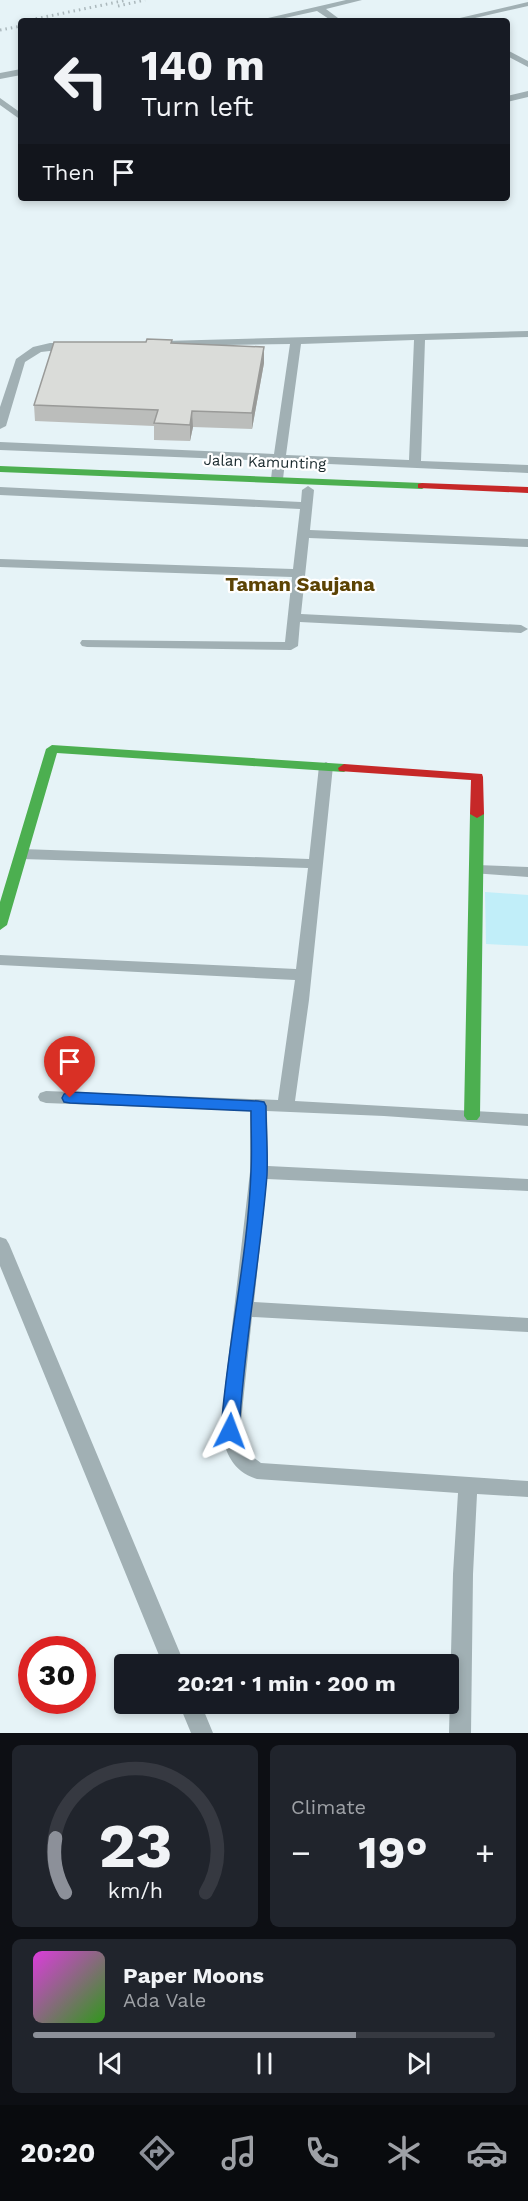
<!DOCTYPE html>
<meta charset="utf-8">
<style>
:root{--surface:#171b24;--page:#20242c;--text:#f1f3f6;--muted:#9ea1a6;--line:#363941;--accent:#8c9099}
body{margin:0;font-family:"Work Sans",sans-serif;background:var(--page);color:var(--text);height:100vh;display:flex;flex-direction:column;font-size:22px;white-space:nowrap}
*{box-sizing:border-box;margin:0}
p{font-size:20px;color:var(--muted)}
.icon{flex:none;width:33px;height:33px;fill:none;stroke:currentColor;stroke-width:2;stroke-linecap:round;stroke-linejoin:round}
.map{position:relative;height:1733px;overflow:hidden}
.details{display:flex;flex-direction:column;gap:12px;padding:12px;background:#0d0f14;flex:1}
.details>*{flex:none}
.hud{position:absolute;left:18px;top:18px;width:492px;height:183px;border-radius:6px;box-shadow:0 3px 9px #0003;background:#171b24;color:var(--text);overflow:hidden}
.speed{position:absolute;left:18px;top:1636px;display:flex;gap:12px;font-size:30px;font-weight:700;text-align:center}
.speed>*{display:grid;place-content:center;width:78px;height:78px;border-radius:50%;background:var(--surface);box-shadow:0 3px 9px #0003;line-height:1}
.speed .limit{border:9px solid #d22;background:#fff;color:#111}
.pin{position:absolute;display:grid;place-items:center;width:51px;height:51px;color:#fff;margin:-62px -26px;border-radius:50% 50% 50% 0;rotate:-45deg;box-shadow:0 0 6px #0007}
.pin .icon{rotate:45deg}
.me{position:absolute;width:66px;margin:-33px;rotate:3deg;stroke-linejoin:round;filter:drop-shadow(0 0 4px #0008)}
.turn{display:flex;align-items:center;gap:21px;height:126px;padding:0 24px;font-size:27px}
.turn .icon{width:78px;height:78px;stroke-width:2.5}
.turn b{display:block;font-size:42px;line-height:51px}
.then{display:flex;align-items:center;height:57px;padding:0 24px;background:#0003;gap:12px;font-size:22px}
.big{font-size:45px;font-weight:700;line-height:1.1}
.details .widget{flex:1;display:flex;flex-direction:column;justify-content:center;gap:9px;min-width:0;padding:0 21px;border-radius:9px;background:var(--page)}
.details .dial{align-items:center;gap:0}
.dial svg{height:156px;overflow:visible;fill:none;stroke:var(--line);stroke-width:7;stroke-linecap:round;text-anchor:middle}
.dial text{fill:var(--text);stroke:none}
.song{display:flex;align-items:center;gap:18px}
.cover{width:72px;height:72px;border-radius:9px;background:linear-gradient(135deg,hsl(300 70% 55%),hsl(110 70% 35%))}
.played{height:6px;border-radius:3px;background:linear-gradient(90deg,var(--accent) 70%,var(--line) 70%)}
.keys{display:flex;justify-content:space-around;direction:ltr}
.heat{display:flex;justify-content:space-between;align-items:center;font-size:33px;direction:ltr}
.details .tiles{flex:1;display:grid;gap:12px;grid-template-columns:1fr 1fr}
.widget:last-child{grid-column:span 2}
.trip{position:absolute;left:114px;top:1654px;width:345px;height:60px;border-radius:6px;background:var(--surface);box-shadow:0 3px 9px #0003;font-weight:700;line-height:60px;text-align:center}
.menu{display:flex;height:96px;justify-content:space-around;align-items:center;background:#090b0e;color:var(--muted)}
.menu .icon{width:42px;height:42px}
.menu .current{color:var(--accent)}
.menu b{font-size:27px;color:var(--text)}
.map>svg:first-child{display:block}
.green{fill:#c1eef9}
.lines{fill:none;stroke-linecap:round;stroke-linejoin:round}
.street{fill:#a1b0b4;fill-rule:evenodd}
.fast{fill:#4caf50;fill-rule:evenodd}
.jam{fill:#c62828;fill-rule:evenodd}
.rail{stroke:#abb8bc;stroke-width:3;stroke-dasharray:1.5 4;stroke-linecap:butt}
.wall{fill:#bbbdbb}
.shaded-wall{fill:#999a98}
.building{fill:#dadcd9;stroke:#999a98;stroke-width:1.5}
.route{fill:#1a73e8;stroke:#114b97;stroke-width:1.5}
.labels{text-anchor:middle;stroke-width:4.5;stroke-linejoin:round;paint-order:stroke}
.far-street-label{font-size:15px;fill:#16262a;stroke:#fff}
.neighbourhood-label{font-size:20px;font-weight:bold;fill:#5c4304;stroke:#fff}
</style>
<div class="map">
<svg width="528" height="1733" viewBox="0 0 528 1733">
<rect width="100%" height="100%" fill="#e6f3f7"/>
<path class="green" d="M485,892L528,895V946L486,944Z"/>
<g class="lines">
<path class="street" d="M346,0H362L326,9L342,21H332L317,11L271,21H255Z
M528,2V6L462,21H447Z
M507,50L528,61V67L507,56Z
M21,69V75L0,79V73Z
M528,91V97L507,102V96Z
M0,98L21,113V120L0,105Z
M528,331V337L425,340L421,461L528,465V473L285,462L283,479L277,483L271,479L273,461L0,450V442L274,454L290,344L161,346L160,344L165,341ZM414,340L409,460L286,455L301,344Z
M72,343L77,346L76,348L41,352L25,362L6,426L0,429V407L16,359L33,347L50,343Z
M308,486L314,490L310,530L528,539V547L309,538L301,614L521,625L528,629L521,633L300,622L298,646L291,650L87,647L82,646L80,643L82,640L285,642L292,577L0,567V559L293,569L300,509L0,495V487L301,502L302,490Z
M326,762L333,766L309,1000L295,1101L528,1114V1126L384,1116L267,1111L268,1166L528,1179V1191L267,1179L254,1302L528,1318V1332L252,1317L240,1431L245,1451L261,1463L528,1481V1497L477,1494L473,1574L471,1733H449L453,1574L458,1493L257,1479C232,1471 227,1454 220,1431L250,1172V1111L46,1103L40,1101L38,1097L40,1093L46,1091L278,1100L295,980L0,965V955L296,969L308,868L22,859L15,854L22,849L309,859L319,766Z
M477,865L528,867V877L472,873L469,870Z
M0,1237L6,1239L9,1244L185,1665H163L0,1266Z
M179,1704H201L213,1733H191Z"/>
<path class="fast" d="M0,466L422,483L427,486L422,489L0,472Z
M52,745L344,764L350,768L344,772L57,753L7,925L0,930V902L46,749Z
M477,810L484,814L480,1116L477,1120H467L464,1116L470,814Z"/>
<path class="jam" d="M422,483L528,487V493L418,488V484Z
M344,764L482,774L483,777L484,814L477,818L470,814L471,780L339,771L338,768Z"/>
<path class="rail" d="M118,6L145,0
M25,21L127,0
M0,30L21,26"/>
</g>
<path class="wall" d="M172,340V343L264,363L252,429L193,427L190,441L154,440V426L35,421L34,405Z"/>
<path class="shaded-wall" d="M264,347V363L252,429V413Z
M192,411L193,427L190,441V425Z"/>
<path class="building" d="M147,339L172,340L171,343L264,347L252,413L192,411L190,425L154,423L158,410L34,405L54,342H146Z"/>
<path class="route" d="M70,1092L258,1101L264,1102L266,1106C266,1129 268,1152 267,1175C260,1261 244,1345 239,1431L236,1436L230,1438L224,1436L221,1431C227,1344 248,1258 251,1171C252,1151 251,1131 251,1111L70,1103L64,1102L62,1098L64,1094Z"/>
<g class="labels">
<g class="far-street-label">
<text transform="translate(265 462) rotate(2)" y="5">Jalan Kamunting</text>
</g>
<g class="neighbourhood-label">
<text x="300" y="591">Taman Saujana</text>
</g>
</g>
</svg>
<div class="speed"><div class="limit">30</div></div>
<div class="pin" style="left:70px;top:1098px;background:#d93025"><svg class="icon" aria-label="arrive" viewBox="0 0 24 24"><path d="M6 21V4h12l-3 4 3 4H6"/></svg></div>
<svg class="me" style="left:230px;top:1431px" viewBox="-20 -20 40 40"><path d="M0-17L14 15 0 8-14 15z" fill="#1a73e8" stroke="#fff" stroke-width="4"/></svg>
<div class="trip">20:21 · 1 min · 200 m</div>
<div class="hud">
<div class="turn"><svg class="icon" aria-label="left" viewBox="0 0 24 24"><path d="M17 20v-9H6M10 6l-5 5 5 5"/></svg><div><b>140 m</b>Turn left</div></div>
<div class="then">Then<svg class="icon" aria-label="arrive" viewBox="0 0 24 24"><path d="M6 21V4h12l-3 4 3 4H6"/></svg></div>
</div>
</div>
<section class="details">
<div class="tiles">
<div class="widget dial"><svg viewBox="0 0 100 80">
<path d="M14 69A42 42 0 1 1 86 69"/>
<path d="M14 69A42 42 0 0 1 9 41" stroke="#8c9099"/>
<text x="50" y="56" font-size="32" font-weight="700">23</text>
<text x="50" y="72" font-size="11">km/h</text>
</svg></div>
<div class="widget"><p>Climate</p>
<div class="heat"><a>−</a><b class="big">19°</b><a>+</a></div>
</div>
<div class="widget">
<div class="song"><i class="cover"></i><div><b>Paper Moons</b><p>Ada Vale</p></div></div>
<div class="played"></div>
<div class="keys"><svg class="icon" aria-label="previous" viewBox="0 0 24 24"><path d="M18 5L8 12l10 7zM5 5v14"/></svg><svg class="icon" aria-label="pause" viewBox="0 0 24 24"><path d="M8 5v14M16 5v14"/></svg><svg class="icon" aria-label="next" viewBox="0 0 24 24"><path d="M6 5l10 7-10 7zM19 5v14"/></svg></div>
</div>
</div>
</section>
<nav class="menu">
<b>20:20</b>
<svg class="icon current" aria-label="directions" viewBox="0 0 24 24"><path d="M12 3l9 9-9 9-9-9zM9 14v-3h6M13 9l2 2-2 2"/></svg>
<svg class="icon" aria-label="music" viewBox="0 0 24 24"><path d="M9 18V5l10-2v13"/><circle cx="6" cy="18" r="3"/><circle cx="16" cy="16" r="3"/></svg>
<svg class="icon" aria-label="phone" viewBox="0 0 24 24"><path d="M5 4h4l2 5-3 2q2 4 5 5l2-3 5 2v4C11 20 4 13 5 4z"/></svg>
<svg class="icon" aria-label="climate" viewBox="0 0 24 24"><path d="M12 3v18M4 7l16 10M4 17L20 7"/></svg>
<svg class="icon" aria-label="car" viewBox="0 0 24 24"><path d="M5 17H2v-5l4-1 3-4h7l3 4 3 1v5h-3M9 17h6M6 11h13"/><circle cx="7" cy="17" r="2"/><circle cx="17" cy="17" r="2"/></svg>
</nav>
